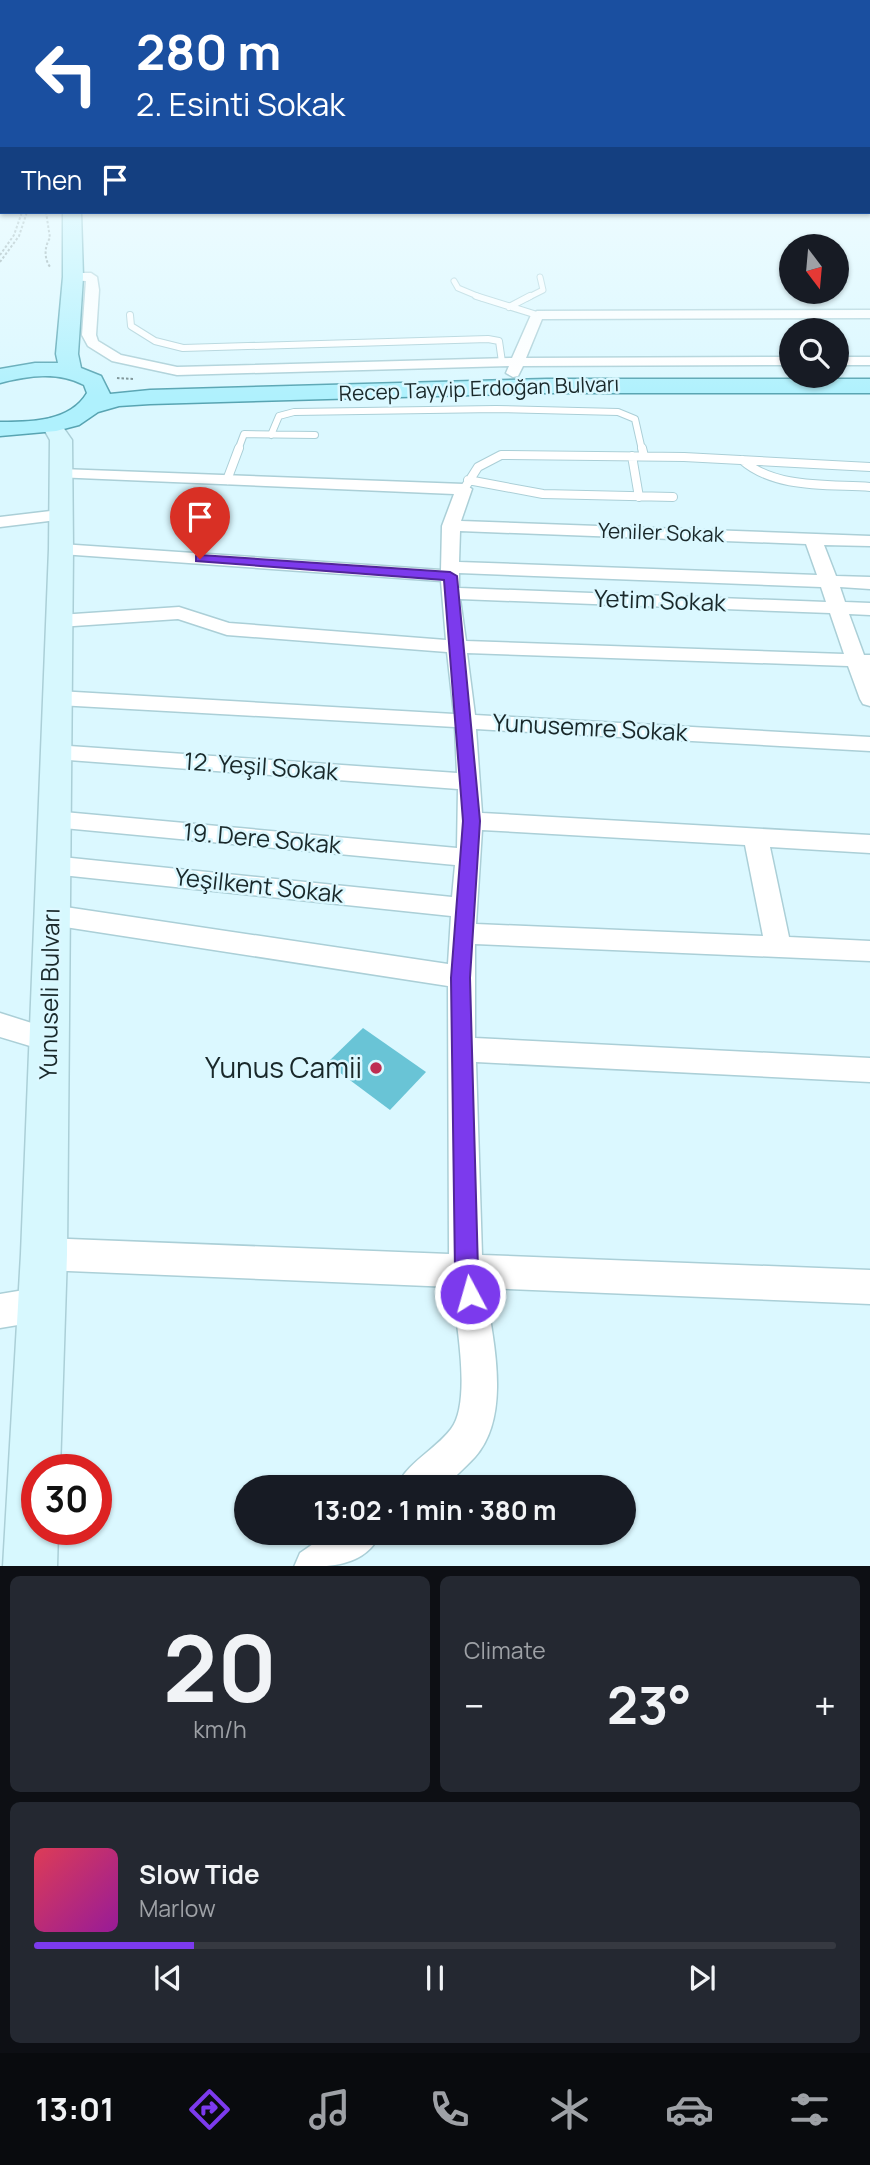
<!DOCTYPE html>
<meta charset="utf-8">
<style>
:root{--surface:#171b24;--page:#242831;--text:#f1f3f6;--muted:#9ea1a6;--line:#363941;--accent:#7c3aed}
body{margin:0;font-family:Manrope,sans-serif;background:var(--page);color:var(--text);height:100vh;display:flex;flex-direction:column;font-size:26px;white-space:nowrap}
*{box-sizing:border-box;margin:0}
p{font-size:23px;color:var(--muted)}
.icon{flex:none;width:38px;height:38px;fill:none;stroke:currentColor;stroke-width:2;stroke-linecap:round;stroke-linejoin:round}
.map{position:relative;height:1566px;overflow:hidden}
.sheet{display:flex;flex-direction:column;gap:10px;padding:10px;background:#0d0f14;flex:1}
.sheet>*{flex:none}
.banner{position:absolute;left:0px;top:0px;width:872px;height:214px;box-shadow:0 2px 5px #0004;background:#1a4fa0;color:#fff;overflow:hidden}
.needle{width:46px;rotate:164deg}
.fabs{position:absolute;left:779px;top:234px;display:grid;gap:14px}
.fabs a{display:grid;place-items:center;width:70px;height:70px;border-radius:50%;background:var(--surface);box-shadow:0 2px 5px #0004;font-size:35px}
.speed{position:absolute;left:21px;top:1454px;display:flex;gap:14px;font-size:35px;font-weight:700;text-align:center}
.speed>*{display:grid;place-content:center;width:91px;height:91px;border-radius:50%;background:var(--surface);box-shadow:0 2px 5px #0004;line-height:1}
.speed .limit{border:10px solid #d22;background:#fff;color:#111}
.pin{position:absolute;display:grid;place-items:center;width:60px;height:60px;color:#fff;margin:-72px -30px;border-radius:50% 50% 50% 0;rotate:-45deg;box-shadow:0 0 7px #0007}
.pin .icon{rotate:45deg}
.me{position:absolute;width:77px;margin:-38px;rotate:354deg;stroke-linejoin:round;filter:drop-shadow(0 0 5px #0008)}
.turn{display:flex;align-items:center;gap:24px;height:147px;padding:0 21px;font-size:32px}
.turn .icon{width:91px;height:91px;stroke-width:2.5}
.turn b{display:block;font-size:49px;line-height:60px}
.then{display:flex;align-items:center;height:66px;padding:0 21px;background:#0003;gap:14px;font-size:26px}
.big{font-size:52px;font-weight:700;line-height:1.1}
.sheet .widget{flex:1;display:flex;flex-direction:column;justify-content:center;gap:10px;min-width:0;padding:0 24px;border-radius:10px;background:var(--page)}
.sheet .dial{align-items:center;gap:0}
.dial b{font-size:91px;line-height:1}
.song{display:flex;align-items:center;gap:21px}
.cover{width:84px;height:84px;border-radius:10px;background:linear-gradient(135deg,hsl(350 70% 55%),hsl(300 70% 35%))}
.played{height:7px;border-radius:4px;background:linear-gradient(90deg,var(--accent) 20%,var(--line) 20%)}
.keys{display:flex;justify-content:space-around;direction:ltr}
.heat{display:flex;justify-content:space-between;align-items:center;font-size:38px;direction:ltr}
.sheet .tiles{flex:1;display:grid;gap:10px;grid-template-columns:1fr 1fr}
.widget:last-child{grid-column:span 2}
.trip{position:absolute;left:234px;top:1475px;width:402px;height:70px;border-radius:35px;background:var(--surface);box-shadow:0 2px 5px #0004;font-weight:700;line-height:70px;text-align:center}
.tabs{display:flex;height:112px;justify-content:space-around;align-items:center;background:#090b0e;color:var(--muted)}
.tabs .icon{width:49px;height:49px}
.tabs .current{color:var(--accent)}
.tabs b{font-size:32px;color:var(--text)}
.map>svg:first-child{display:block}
.building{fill:#69c4d6}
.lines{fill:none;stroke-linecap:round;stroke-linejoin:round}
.service-far2-casing{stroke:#abcfd7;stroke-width:7}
.service-far1-casing{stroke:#abcfd7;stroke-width:8}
.service-casing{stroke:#abcfd7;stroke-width:10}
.minor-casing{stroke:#abcfd7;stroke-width:3}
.secondary-casing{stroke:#abcfd7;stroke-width:3}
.primary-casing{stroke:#58a4b2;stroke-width:3}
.path{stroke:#788e92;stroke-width:2;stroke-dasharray:2.5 2;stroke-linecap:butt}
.service-far2{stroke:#fff;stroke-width:5}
.service-far1{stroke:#fff;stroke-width:6}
.service{stroke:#fff;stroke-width:8}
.minor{fill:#fff;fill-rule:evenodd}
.secondary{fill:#d7f8fe;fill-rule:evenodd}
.primary{fill:#aff1fd;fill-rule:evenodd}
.route{fill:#7c3aed;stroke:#51269a;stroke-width:2}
.poi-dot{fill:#be2e52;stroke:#dbf8ff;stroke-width:2.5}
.labels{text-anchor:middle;stroke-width:5;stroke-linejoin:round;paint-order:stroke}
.far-street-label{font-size:21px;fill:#19282a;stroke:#dbf8ff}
.street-label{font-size:24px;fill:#19282a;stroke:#dbf8ff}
.near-poi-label{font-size:28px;fill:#19282a;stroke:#dbf8ff;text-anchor:end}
</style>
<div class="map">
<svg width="870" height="1567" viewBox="0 0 870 1567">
<rect width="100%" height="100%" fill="#dbf8ff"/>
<path class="building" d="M363,1028L426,1072L390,1110L327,1063Z"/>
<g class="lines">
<defs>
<path id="service-far2" d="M454,281L458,288L482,298
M527,298L543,290L540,277"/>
<path id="service-far1" d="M476,296L537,315
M509,307L530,296
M130,315L131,326L155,341L183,348L488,339L499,341L502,362
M271,435L279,416L294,412L496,409L618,412L635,419L642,450
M238,450L244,434L315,435"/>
<path id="service" d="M642,448L644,456
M632,456L639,497
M742,460C775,489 828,484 870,487
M227,480L239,448
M468,480L543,494L673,497
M464,489L478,467L501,455L684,457L870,467"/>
<path id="minor" d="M73,273H91L97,277L99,290L96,335L98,341L121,355L177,367L512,358L531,315L537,311L870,310V318L542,319L526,358L791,357V365L523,366L518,376L513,377L506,373L509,366L177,375L112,361L88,346L82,335L86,281L69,280L67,277Z
M836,357H870V365H836Z
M61,469L464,484L472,489L461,521L870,536V546L824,545L836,576L870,577V589L840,587L845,602L870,603V615L849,614L864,655H870V706L863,704L860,699L848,666L467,653L475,715L870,737V751L476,729L482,813L870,835V853L770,847L789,937L870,941V961L475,944V1038L870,1058V1082L476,1062L482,1255L870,1270V1304L485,1288C493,1339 512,1415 475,1457C465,1468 453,1478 443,1488H396C407,1462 434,1451 451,1429C472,1402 456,1321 452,1287L44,1270L32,1265L28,1254L32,1243L44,1238L449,1254L448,986L52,925L43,922L39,915L43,908L52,905L448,964L451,916L52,874L43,871L40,865L43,859L52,856L452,897L455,865L53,827L45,825L41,819L45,813L53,811L457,848L458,789L55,759L47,757L44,752L47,747L55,745L457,773L455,727L58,705L51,703L48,698L51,693L58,691L454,714L447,652L227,635L178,619L59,627L49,621L59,615L179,607L229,623L446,640L441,581L61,554L52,549L61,544L441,570L442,526L454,494L55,477L53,474L55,471ZM460,531L806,544L817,575L459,562ZM459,573L821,587L826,602L459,588ZM460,599L830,613L844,654L466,641ZM482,830L745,845L763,936L476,924Z
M59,510L68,515L65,519L0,527V517Z
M0,1013L60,1032L64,1040L60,1048L50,1052L0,1037Z
M42,1287L54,1292L59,1304L54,1316L42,1321L0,1328V1294Z
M329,1533H381C365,1567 330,1567 294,1567L300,1553Z"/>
<path id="secondary" d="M51,418L58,420L72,440L73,549L67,1254L60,1470H37V1530H58L57,1567H3L21,1254L49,549L50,440L41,424L44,420Z"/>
<path id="primary" d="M0,190H2V200H0Z
M63,212H81L83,277L78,354L81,368L101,376L110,394L150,390L547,379H870V393H547L150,404L119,406L98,412L79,425L56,431L0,436V422C30,422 70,422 87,393L84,385C57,371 28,376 0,383V369L35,363H58L56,354L63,277Z"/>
</defs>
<use href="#service-far2" class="service-far2-casing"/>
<use href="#service-far1" class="service-far1-casing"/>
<use href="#service" class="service-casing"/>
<use href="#minor" class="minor-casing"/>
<use href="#secondary" class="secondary-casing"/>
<use href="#primary" class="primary-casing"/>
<path class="path" d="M46,212L50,238C44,247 44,260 51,268
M0,255L14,235L22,212
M0,262L19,236L27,212
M117,378L135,379"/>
<use href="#service-far2" class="service-far2"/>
<use href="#service-far1" class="service-far1"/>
<use href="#service" class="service"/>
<use href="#minor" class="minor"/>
<use href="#secondary" class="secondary"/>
<use href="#primary" class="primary"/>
</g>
<linearGradient id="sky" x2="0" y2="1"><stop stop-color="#a3a6c9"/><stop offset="0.45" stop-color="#effcff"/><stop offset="1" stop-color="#effcff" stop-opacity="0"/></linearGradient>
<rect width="870" height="396" fill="url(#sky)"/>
<path class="route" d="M200,555L450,572L457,576L480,821L470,978L478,1270L481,1294L478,1302L470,1306L461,1302L455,1270L451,978L463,821L444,580L196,561V556Z"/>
<circle class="poi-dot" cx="376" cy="1068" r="7"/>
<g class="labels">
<g class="far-street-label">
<text transform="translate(479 389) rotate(-2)" y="7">Recep Tayyip Erdoğan Bulvarı</text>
<text transform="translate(661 533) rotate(2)" y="7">Yeniler Sokak</text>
</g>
<g class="street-label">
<text transform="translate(660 601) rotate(2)" y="8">Yetim Sokak</text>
<text transform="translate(590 728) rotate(3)" y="8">Yunusemre Sokak</text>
<text transform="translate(261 767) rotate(4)" y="8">12. Yeşil Sokak</text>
<text transform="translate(262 839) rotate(5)" y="8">19. Dere Sokak</text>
<text transform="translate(259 886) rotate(6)" y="8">Yeşilkent Sokak</text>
<text transform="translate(50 994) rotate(-89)" y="8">Yunuseli Bulvarı</text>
</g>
<g class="near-poi-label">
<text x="362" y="1078">Yunus Camii</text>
</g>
</g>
</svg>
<div class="fabs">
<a><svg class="needle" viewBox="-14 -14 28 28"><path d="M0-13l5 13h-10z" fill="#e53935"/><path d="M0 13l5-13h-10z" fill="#9ea1a6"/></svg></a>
<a><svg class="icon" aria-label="search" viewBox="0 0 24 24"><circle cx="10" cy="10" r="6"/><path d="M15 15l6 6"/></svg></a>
</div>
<div class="speed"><div class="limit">30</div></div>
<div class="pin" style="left:200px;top:559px;background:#d93025"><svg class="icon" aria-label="arrive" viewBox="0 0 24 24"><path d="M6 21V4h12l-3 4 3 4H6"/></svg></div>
<svg class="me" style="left:470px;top:1294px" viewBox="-20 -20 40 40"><circle r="17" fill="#7c3aed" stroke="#fff" stroke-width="3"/><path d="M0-11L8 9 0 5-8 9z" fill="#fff"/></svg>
<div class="trip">13:02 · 1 min · 380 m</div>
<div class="banner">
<div class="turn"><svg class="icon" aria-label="left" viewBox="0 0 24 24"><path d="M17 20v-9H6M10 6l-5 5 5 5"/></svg><div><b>280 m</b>2. Esinti Sokak</div></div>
<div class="then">Then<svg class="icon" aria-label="arrive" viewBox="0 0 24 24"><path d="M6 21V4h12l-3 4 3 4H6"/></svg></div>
</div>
</div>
<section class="sheet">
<div class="tiles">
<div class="widget dial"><b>20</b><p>km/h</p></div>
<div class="widget"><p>Climate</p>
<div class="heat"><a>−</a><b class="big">23°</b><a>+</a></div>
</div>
<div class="widget">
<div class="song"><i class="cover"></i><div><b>Slow Tide</b><p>Marlow</p></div></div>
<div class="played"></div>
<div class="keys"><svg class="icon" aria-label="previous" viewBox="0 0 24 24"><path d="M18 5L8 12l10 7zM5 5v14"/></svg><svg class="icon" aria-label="pause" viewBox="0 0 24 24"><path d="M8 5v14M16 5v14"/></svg><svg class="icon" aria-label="next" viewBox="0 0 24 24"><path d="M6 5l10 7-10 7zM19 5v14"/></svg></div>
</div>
</div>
</section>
<nav class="tabs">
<b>13:01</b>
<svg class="icon current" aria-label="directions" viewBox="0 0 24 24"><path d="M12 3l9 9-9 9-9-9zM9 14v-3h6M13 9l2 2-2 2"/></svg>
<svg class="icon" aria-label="music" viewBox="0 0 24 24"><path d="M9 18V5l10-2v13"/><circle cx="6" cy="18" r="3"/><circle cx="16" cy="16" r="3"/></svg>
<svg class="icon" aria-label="phone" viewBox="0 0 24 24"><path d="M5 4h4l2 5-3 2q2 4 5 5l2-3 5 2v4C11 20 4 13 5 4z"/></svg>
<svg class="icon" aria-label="climate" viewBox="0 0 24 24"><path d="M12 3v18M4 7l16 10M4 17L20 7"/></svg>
<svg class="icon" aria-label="car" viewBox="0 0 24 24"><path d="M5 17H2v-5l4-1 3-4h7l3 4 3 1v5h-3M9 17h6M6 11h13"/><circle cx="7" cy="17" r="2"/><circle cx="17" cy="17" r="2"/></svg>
<svg class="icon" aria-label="filters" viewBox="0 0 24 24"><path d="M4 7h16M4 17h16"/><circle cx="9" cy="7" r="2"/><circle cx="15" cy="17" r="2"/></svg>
</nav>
